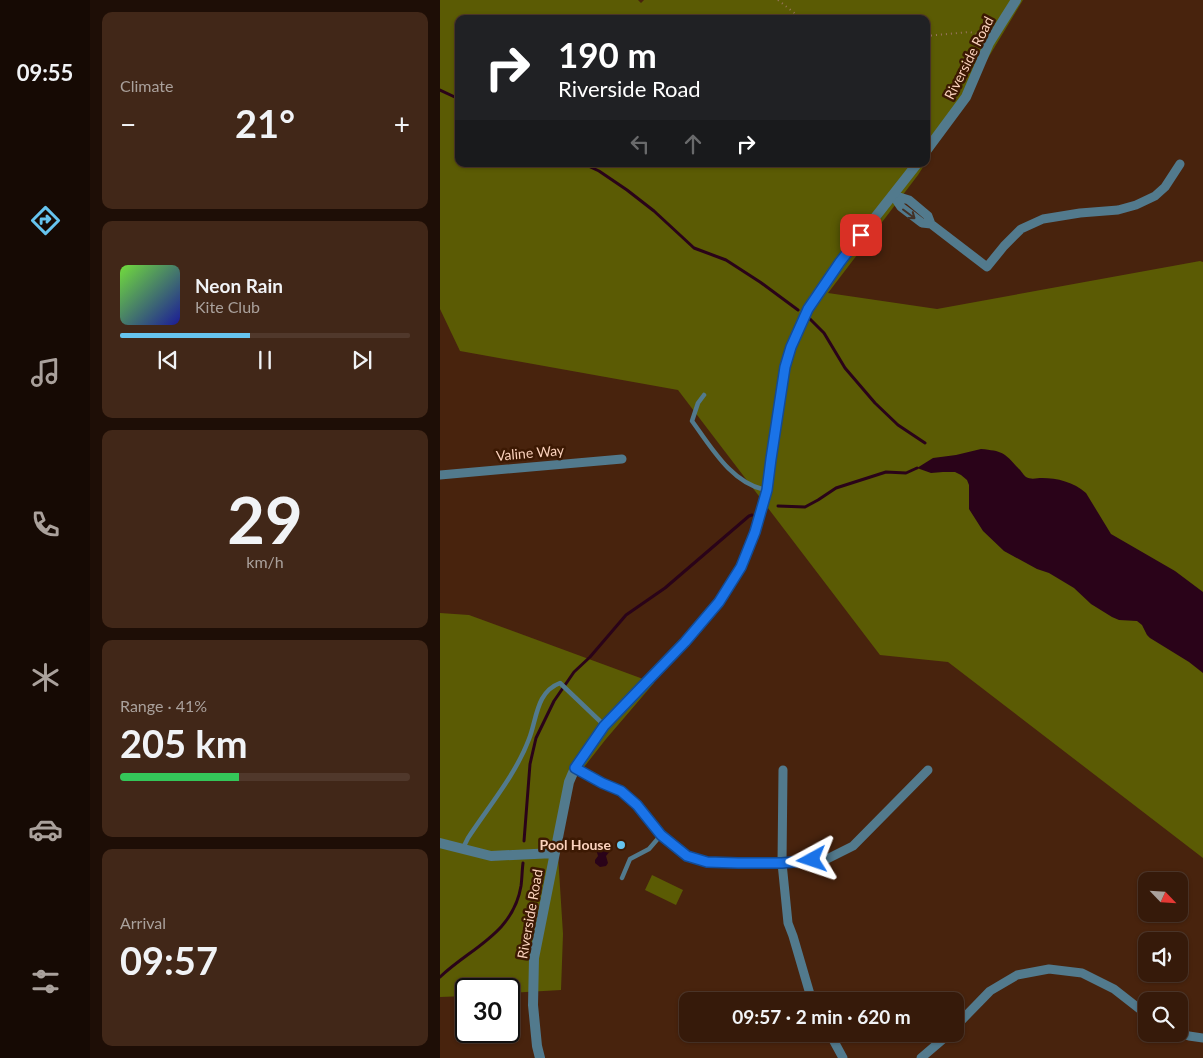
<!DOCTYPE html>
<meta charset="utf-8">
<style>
:root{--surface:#361a0a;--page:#412718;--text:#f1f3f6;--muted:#aaa19c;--line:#50382b;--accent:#66c4ef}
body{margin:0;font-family:Lato,sans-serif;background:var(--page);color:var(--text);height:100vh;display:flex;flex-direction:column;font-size:19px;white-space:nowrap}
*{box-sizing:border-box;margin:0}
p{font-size:16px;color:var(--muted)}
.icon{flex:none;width:28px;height:28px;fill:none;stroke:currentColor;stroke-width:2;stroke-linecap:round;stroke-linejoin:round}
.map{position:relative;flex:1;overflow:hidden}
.panel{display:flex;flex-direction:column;gap:12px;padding:12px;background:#1e0e06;width:350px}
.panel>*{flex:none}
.top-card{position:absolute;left:15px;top:15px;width:475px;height:152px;border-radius:10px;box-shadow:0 1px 4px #0004,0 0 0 1px var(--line);background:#202124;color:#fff;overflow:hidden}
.needle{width:32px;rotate:115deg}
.buttons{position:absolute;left:698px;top:872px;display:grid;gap:10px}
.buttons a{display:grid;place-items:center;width:50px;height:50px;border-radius:10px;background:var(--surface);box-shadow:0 1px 4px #0004,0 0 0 1px var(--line);font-size:25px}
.speed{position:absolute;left:15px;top:978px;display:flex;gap:10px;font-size:25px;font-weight:700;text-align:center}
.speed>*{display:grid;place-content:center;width:65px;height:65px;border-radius:50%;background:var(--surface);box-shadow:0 1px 4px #0004,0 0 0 1px var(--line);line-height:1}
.speed .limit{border:2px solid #111;border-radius:8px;background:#fff;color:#111}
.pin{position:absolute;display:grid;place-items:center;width:42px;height:42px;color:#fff;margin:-21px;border-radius:10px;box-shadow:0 2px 8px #0006}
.me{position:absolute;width:55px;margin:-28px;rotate:265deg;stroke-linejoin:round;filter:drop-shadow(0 0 4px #0008)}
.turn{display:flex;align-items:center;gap:18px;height:105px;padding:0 20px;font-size:22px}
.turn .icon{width:65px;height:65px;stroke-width:2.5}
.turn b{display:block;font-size:35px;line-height:42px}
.lanes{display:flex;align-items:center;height:48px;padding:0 20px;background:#0003;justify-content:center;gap:25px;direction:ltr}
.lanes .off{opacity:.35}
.big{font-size:38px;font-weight:700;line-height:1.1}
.panel .card{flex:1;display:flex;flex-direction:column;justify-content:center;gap:8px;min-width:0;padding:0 18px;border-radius:10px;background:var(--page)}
.panel .dial{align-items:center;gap:0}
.dial b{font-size:65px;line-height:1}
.song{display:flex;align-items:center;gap:15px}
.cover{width:60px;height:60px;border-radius:8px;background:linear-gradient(135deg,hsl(100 70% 55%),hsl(240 70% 35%))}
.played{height:5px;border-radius:2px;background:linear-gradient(90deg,var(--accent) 45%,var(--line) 45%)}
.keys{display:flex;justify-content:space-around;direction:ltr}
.heat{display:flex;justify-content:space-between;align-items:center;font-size:28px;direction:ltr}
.charge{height:8px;border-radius:4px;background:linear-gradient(90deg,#34c759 41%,var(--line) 0)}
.trip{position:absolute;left:239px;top:992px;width:285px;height:50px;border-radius:10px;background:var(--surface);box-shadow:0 1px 4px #0004,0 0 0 1px var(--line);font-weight:700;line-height:50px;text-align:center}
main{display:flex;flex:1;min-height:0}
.tabs{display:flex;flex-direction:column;width:90px;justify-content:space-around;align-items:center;background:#160a04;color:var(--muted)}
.tabs .icon{width:35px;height:35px}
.tabs .current{color:var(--accent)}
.tabs b{font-size:22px;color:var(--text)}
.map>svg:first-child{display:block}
.green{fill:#5b5b04}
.water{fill:#2a0319}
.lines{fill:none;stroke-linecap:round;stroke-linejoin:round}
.stream{stroke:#2a0319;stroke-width:3}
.path{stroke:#9a745e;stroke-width:2;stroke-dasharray:1 4;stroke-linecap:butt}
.service{stroke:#527a8d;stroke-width:4.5}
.minor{stroke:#527a8d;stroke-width:9}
.tertiary{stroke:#527a8d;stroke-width:10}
.oneway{stroke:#423126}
.route-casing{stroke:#114b97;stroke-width:12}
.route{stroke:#1a73e8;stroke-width:9}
.poi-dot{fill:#66c4ef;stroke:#3c1903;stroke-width:2}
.labels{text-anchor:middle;stroke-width:5;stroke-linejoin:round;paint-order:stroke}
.street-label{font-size:14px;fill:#fbd2bd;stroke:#3c1903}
.poi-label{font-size:14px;font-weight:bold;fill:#fbd2bd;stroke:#3c1903;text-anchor:end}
</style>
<main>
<nav class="tabs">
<b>09:55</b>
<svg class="icon current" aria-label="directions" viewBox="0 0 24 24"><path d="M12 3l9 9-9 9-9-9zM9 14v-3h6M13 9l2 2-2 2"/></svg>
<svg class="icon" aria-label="music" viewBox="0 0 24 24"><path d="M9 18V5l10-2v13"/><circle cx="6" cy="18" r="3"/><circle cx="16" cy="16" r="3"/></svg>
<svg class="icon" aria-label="phone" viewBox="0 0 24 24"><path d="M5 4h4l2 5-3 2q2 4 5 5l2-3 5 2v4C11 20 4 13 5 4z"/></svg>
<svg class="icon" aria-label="climate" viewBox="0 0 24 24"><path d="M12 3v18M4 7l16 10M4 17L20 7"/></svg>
<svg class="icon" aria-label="car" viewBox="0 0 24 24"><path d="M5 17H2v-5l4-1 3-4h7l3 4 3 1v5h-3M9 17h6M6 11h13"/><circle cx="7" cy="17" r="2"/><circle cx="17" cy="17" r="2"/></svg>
<svg class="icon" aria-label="filters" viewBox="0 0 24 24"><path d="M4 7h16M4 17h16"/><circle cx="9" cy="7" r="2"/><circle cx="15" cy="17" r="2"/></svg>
</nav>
<section class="panel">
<div class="card"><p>Climate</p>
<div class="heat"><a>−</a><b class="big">21°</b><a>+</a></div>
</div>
<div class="card">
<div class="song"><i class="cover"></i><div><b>Neon Rain</b><p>Kite Club</p></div></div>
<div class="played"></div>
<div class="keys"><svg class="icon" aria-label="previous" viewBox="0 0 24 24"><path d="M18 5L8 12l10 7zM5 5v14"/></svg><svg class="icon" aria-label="pause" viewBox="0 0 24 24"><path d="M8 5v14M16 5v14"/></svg><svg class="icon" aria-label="next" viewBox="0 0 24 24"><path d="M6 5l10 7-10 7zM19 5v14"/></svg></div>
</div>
<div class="card dial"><b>29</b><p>km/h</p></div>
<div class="card"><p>Range · 41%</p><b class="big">205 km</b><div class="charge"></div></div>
<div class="card"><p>Arrival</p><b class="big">09:57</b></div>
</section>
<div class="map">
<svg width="763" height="1058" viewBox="0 0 763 1058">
<rect width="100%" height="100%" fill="#48230d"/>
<path class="green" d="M0,0H198L201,3L204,0H583L486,161V19H19V164H485L478,175L388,293L497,309L760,261L763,262V858L508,662L440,655L238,390L20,351L0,309Z
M0,613L29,615L214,683L166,739L130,785L118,855L123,934L121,990L69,993V989H26V996L0,997Z
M212,875L243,890L236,905L205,890Z"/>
<path class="water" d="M541,449C562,451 564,452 578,468C581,470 583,475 586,477C591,480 597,478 602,478C617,478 634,482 646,493L671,534L735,571L763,592V673L749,662L710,638L707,635L702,625L697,621L679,620L672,617L651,604L634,588L609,573L597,569L564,551L543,531L529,509V485L527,480L521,475L515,472H503L491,473L477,468L493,458L516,455Z
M166,845L169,846L171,850L166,856L168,863L166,866L160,867L155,863V860L158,856L156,849L160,846Z"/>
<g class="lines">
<path class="stream" d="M0,90L19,99
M144,164L159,171L187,190L214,211L254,248L286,260L320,282L358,310
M370,319L384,333L405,368L435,403L458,425L485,443
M338,506L365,507L378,500L396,488L446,472L466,473L477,468
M84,841L90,764L96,738L114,701L134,672L150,657L186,615L225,588L309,516L312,515
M0,977C30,948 73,934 81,886C82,879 82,871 83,863"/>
<path class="path" d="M338,0L362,19
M486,36L529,32L543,35"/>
<path class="service" d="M264,395L258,403L252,421C271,447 292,484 326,490
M23,848L28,838C49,806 76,774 89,739C97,719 96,692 120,683L164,725
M182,878L190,859L209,849L221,835"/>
<path class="minor" d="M453,195L469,200L488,216L491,224L547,267L564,246L581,229L603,219L640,213L678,210L696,205L715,196L725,187L740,164
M453,195L461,207L482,223L491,224
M0,475L182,459
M135,768L162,783L181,791L197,805L221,835L247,856L267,862L298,863H342L387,859L413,846L488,770
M343,770L342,863L348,923L353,936L372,1001
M515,1027L550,991L577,975L609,969L642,973L674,989L706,1014
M739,1033L749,1036L763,1038
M390,1034L403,1058
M481,1058L509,1034"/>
<path class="tertiary" d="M486,151L526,97L549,43L576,0
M0,843L51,856L115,853
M100,1058L97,1046L93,1005L94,958L129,782L135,768L164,725L245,642L279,602L301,567L315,532L327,490L331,459L345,367L351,347L368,309L400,262L477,164"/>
</g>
<defs><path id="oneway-shaft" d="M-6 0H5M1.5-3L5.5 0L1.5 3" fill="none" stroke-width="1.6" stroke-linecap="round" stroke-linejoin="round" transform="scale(1.25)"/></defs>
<use class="oneway" href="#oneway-shaft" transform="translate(469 214) rotate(37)"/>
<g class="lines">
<defs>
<path id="route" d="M372,860L342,863H298L267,862L247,856L221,835L197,805L181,791L162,783L135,768L164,726L245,642L279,602L301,567L315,532L327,490L331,459L345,367L351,347L368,309L400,262L421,235"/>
</defs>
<use href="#route" class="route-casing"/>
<use href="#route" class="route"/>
</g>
<circle class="poi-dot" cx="181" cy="845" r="5"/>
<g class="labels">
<g class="street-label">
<text transform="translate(529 58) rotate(-63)" y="5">Riverside Road</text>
<text transform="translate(90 453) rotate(-5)" y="5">Valine Way</text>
<text transform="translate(90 914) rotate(-80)" y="5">Riverside Road</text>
</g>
<g class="poi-label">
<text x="171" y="850">Pool House</text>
</g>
</g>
</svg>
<div class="buttons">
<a><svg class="needle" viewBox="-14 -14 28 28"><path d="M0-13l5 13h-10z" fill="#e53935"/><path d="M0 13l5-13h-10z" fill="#aaa19c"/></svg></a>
<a><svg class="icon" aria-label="sound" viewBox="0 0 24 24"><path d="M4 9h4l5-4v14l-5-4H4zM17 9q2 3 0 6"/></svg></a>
<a><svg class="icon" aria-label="search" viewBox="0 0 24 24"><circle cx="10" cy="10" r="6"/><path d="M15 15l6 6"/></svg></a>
</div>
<div class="speed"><div class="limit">30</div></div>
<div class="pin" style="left:421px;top:235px;background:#d93025"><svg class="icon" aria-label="arrive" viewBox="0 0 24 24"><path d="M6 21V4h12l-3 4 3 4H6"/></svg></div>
<svg class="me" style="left:372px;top:860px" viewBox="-20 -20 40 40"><path d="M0-17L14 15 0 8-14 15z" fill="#1a73e8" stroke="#fff" stroke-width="4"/></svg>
<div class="trip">09:57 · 2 min · 620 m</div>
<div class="top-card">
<div class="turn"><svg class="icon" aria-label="right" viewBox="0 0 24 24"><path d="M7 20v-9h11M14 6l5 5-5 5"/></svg><div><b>190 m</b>Riverside Road</div></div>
<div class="lanes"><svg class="icon off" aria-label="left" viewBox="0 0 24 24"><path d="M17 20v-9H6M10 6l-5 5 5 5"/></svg><svg class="icon off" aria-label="ahead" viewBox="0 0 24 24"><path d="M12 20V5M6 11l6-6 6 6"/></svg><svg class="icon" aria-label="right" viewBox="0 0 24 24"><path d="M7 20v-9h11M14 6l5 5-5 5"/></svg></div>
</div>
</div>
</main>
